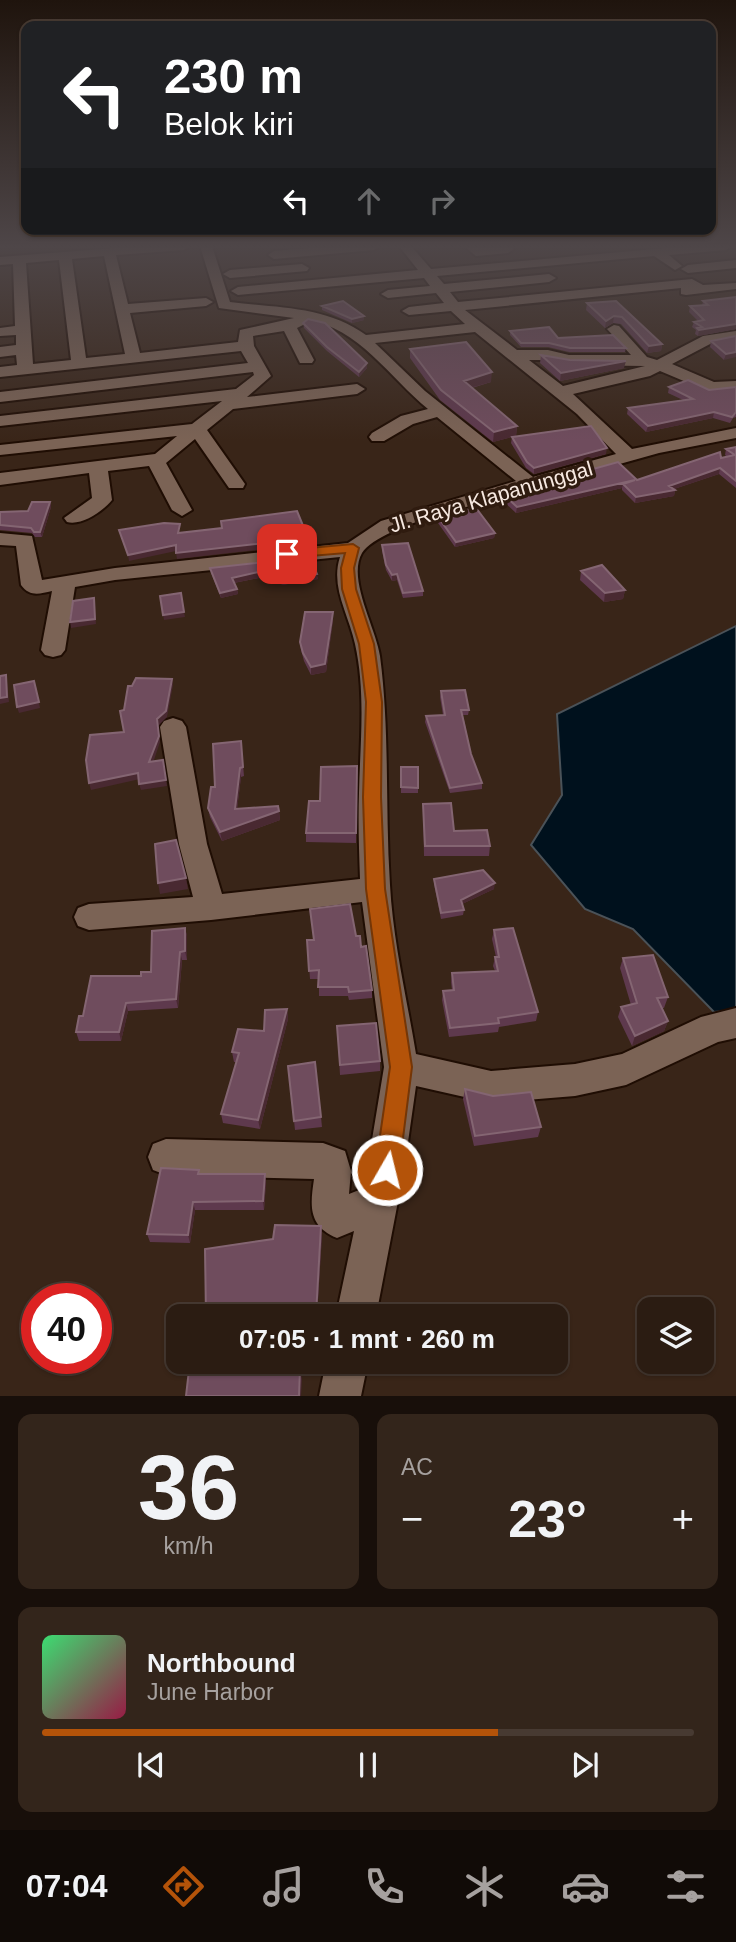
<!DOCTYPE html>
<html lang="id">
<meta charset="utf-8">
<style>
:root{--surface:#2b1c12;--page:#33251b;--text:#f1f3f6;--muted:#a6a19f;--line:#473a32;--accent:#b45309}
body{margin:0;font-family:Arial,sans-serif;background:var(--page);color:var(--text);height:100vh;display:flex;flex-direction:column;font-size:26px;white-space:nowrap}
*{box-sizing:border-box;margin:0}
p{font-size:23px;color:var(--muted)}
.icon{flex:none;width:38px;height:38px;fill:none;stroke:currentColor;stroke-width:2;stroke-linecap:round;stroke-linejoin:round}
.map{position:relative;height:1396px;overflow:hidden}
.details{display:flex;flex-direction:column;gap:18px;padding:18px;background:#180f0a;flex:1}
.details>*{flex:none}
.banner{position:absolute;left:21px;top:21px;width:695px;height:214px;border-radius:14px;box-shadow:0 2px 5px #0004,0 0 0 2px var(--line);background:#202124;color:#fff;overflow:hidden}
.tools{position:absolute;left:637px;top:1297px;display:grid;gap:14px}
.tools a{display:grid;place-items:center;width:77px;height:77px;border-radius:14px;background:var(--surface);box-shadow:0 2px 5px #0004,0 0 0 2px var(--line);font-size:35px}
.speed{position:absolute;left:21px;top:1283px;display:flex;gap:14px;font-size:35px;font-weight:700;text-align:center}
.speed>*{display:grid;place-content:center;width:91px;height:91px;border-radius:50%;background:var(--surface);box-shadow:0 2px 5px #0004,0 0 0 2px var(--line);line-height:1}
.speed .limit{border:10px solid #d22;background:#fff;color:#111}
.pin{position:absolute;display:grid;place-items:center;width:60px;height:60px;color:#fff;margin:-30px;border-radius:14px;box-shadow:0 4px 10px #0006}
.me{position:absolute;width:77px;margin:-38px;rotate:8deg;stroke-linejoin:round;filter:drop-shadow(0 0 5px #0008)}
.turn{display:flex;align-items:center;gap:24px;height:147px;padding:0 28px;font-size:32px}
.turn .icon{width:91px;height:91px;stroke-width:2.5}
.turn b{display:block;font-size:49px;line-height:60px}
.lanes{display:flex;align-items:center;height:66px;padding:0 28px;background:#0003;justify-content:center;gap:35px;direction:ltr}
.lanes .off{opacity:.35}
.big{font-size:52px;font-weight:700;line-height:1.1}
.details .tile{flex:1;display:flex;flex-direction:column;justify-content:center;gap:10px;min-width:0;padding:0 24px;border-radius:14px;background:var(--page)}
.details .dial{align-items:center;gap:0}
.dial b{font-size:91px;line-height:1}
.song{display:flex;align-items:center;gap:21px}
.cover{width:84px;height:84px;border-radius:10px;background:linear-gradient(135deg,hsl(140 70% 55%),hsl(340 70% 35%))}
.played{height:7px;border-radius:4px;background:linear-gradient(90deg,var(--accent) 70%,var(--line) 70%)}
.keys{display:flex;justify-content:space-around;direction:ltr}
.heat{display:flex;justify-content:space-between;align-items:center;font-size:38px;direction:ltr}
.details .tiles{flex:1;display:grid;gap:18px;grid-template-columns:1fr 1fr}
.tile:last-child{grid-column:span 2}
.trip{position:absolute;left:166px;top:1304px;width:402px;height:70px;border-radius:14px;background:var(--surface);box-shadow:0 2px 5px #0004,0 0 0 2px var(--line);font-weight:700;line-height:70px;text-align:center}
.tab-bar{display:flex;height:112px;justify-content:space-around;align-items:center;background:#110b07;color:var(--muted)}
.tab-bar .icon{width:49px;height:49px}
.tab-bar .on{color:var(--accent)}
.tab-bar b{font-size:32px;color:var(--text)}
.map>svg:first-child{display:block}
.water{fill:#00111d;stroke:#4a5258;stroke-width:2}
.lines{fill:none;stroke-linecap:round;stroke-linejoin:round}
.minor-casing{stroke:#1f0d03;stroke-width:4}
.minor{fill:#7b6355;fill-rule:evenodd}
.wall{fill:#5e394d}
.shaded-wall{fill:#492931}
.building{fill:#6f4c5d;stroke:#846572;stroke-width:2}
.route{fill:#b45309;stroke:#753606;stroke-width:2}
.labels{text-anchor:middle;stroke-width:7;stroke-linejoin:round;paint-order:stroke}
.street-label{font-size:21px;fill:#f7e9e1;stroke:#2f1b0f}
</style>
<div class="map">
<svg width="736" height="1396" viewBox="0 0 736 1396">
<rect width="100%" height="100%" fill="#392518"/>
<path class="water" d="M736,626V1010L714,1012L633,929L585,909L531,845L562,795L557,714Z"/>
<g class="lines">
<defs>
<path id="minor" d="M141,246H190L184,250L116,255L128,304L206,298L213,302L206,306L130,313L140,353L238,342L240,330L294,318L219,308L200,246H212L230,302C278,308 326,306 366,335L465,324L451,311L409,315L402,311L409,307L444,303L436,293L388,298L381,294L388,290L430,286L424,278L238,295L231,291L238,287L418,270L399,246H411L431,269L689,246H732L726,250L669,255L682,266L675,270L654,256L437,276L444,284L549,274L556,278L549,282L450,292L458,302L692,279L703,285L736,283V289L686,295L681,294V288L465,310L517,350H548L569,355H631L607,329L614,325L619,326L647,357L657,360L703,336L736,331V339L712,343L672,364L714,382L736,381V391L705,390L660,371L650,376L573,394L632,449L736,428V438L659,453L427,518C410,524 371,538 362,553C347,579 376,628 380,656C390,732 385,809 390,885C393,941 407,999 416,1054L491,1071L575,1064L622,1054L701,1017L736,1008V1038L718,1042L626,1085L575,1096L491,1103L416,1086L404,1170L376,1316H336L354,1231L337,1238C308,1226 310,1206 314,1179L166,1175L153,1170L148,1157L153,1144L166,1139L323,1143L345,1151L351,1171L349,1194L364,1188L384,1067L362,902L211,920L89,930L78,926L74,917L78,908L89,904L193,897L179,844L160,727L164,721L173,718L182,721L186,727L207,844L222,894L360,879C359,850 358,822 359,793C360,744 366,693 355,644C349,615 330,587 340,557L115,580L75,587L65,650L61,655L53,657L45,655L41,650L52,591C39,594 30,597 21,585L16,546L0,545V533L32,536L42,580L115,568L348,543L381,521L516,481L437,417L413,424L384,441H372L369,437L372,433L401,416L428,409C390,378 358,327 307,320L305,324L297,328L314,360L312,363H300L284,331L253,336L254,346L271,376L247,397L357,384L365,389L357,394L233,409L207,430L245,484L243,488H229L195,439L166,463L192,510L182,516L172,510L149,466L108,471L112,500C103,511 82,526 67,522L64,518L92,498L89,473L0,485V473L155,454L177,436L0,455V445L192,424L222,401L0,426V416L236,389L254,375L253,372L0,402V392L248,363L241,351L0,377V367L17,365L16,355L0,357V347L16,345V335L0,336V328L15,326L13,264L0,265V257ZM104,256L125,354L86,358L72,259ZM59,260L71,360L33,364L26,263ZM475,332L577,414L616,454L533,477L425,391L375,343ZM529,360H548L569,365L645,366L563,386Z
M335,246H380L374,250L274,259L268,255L274,251Z
M464,246H510L514,249L508,253L476,256Z
M736,260V268L688,273L681,269L688,265Z
M302,264L309,268L307,271L230,278L223,274L230,270Z
M326,1362H368L361,1396H319Z"/>
</defs>
<use href="#minor" class="minor-casing"/>
<use href="#minor" class="minor"/>
</g>
<path class="wall" d="M736,297V329L698,336L695,334L696,330L692,327L694,322L698,321L689,312L690,306H702L703,301Z
M616,301L662,344L661,351L647,353L621,324L613,323L605,328L586,310L587,303Z
M322,306L364,316V320L352,323L322,310Z
M303,323L367,368L359,377L327,351L304,328Z
M510,331L558,338L626,348L625,352H569L548,347H521L510,335Z
M736,336L724,360L710,347L711,341Z
M410,349L491,382L472,388L517,426L516,436L606,454L534,474L526,468L511,443L512,437L493,442L440,400L410,358Z
M541,355L624,368L560,381L540,363Z
M669,387L709,390L736,387V417L733,418L730,423L713,418L646,432L627,414L628,408L683,400L668,393Z
M736,447V488L719,474L674,489L675,490L674,496L635,503L622,490V488L516,513L502,500L503,494L637,480L727,457L725,455L726,449Z
M50,502L51,507L42,537H35L32,533L0,530V512L28,511Z
M441,515L495,533L494,538L455,547L438,523L439,518H441Z
M382,545L423,591V596L403,598L397,580L392,581L386,570L382,551Z
M310,557L318,579L282,585L278,576L264,577L234,583L237,589L238,594L221,598L211,573L210,568Z
M581,571L625,590L623,599L604,602L580,580Z
M333,620L326,672L311,675L304,661L301,650L300,642Z
M441,691L469,710L468,715H463L471,754L482,783V789L450,793L425,722L426,716L443,715L440,697Z
M241,741L244,776L241,777L237,809L279,811L280,820L222,841L210,817L208,808L215,787Z
M357,766L356,843L306,842V833L320,801Z
M401,767H418V793H401Z
M423,804L454,831L490,846L489,856H424Z
M434,879L494,889L462,904L464,910L463,915L441,919L434,884Z
M310,909L356,936L361,947L372,990V998L349,1000L348,996H319V979H310L307,940H314Z
M185,928L187,936V960H182L178,1008L128,1011L121,1041H79L76,1032L83,1016L141,976L151,972Z
M494,930L538,1012L536,1021L499,1027L498,1032L449,1037L442,1000L443,991L452,990L451,982L452,973L495,971L493,966L495,957H496L492,939Z
M623,958L668,997L664,1008H662L668,1021L664,1031L632,1046L618,1017L621,1007L631,1005L620,968Z
M287,1009L288,1019L260,1129L223,1123L221,1114L236,1062H234L232,1052L264,1031Z
M337,1026L380,1061V1071L340,1075Z
M288,1066L321,1117L322,1127L295,1130Z
M465,1089L541,1127L538,1137L474,1146L463,1099Z
M200,1174L266,1182L264,1210H195L190,1243L150,1242L147,1234Z
M322,1235L317,1316H206Z"/>
<path class="shaded-wall" d="M364,316V320L352,323V319Z
M614,316L613,323L605,328L606,321Z
M736,324V329L698,336L699,330Z
M662,344L661,351L647,353L649,346Z
M736,352V357L724,360L726,354Z
M626,361L624,368L560,381L561,373Z
M367,363V368L359,377V372Z
M492,372L491,382L463,390L464,381Z
M714,412L713,418L646,432L648,426Z
M517,426L516,436L493,442L494,432Z
M607,448L606,454L534,474V468Z
M720,468L719,474L668,491L675,490L674,496L635,503L636,497Z
M635,480L623,484L622,488L516,513L517,507Z
M50,502L51,507L42,537L40,532Z
M495,533L494,538L455,547L456,542Z
M308,538L309,544L177,559L176,553Z
M176,545V551L129,561L128,555Z
M263,571L264,577L233,583L232,578Z
M317,574L318,579L282,585L281,580Z
M397,574V580L392,581V575Z
M237,589L238,594L221,598L220,593Z
M625,590L623,599L604,602L605,593Z
M94,598L96,624L71,628L70,622Z
M184,612L185,617L164,620L163,615Z
M333,612V620L326,672L311,675V667Z
M6,675L7,681L9,702L0,704V698Z
M172,679L173,685L167,717L158,726L160,742L151,769L149,762L157,719Z
M36,686L40,708L19,713L17,707Z
M163,760L167,786L141,790L139,784Z
M240,768L241,777L236,818L235,809Z
M138,773L140,779L91,790L89,783Z
M279,811L280,820L222,841L220,832Z
M186,878L188,889L160,894L158,883Z
M495,883L494,889L460,905L461,900Z
M185,928L187,936V960L185,951Z
M180,952L182,960L178,1008L176,999Z
M126,1003L128,1011L121,1041L119,1032Z
M287,1009L288,1019L260,1129L258,1120Z
M668,1021L664,1031L632,1046L635,1036Z
M265,1174L266,1182L264,1210L263,1201Z
M193,1202L195,1210L190,1243L188,1235Z
M321,1226L322,1235L317,1316H316Z
M300,1369L302,1379L301,1396H299Z"/>
<path class="building" d="M736,297V324L699,330L697,328L702,327L694,322L704,320L690,306L708,305L703,301Z
M343,301L364,316L352,319L322,306Z
M616,301L662,344L649,346L622,317L614,316L606,321L587,303Z
M308,319L325,323L367,363L359,372L327,347L303,323Z
M549,327L558,338L613,335L626,348H570L549,343H521L510,331Z
M736,336V352L726,354L711,341Z
M466,342L492,372L464,381L517,426L494,432L441,390L410,349Z
M541,355L570,360L626,361L561,373Z
M688,380L709,390L736,387V412L732,417L714,412L648,426L628,408L693,399L669,387Z
M591,426L607,448L534,468L527,462L512,437Z
M736,447V481L720,468L669,486L675,490L636,497L623,484L635,480L517,507L503,494L618,462L637,480L720,452L721,458L735,455L726,449Z
M32,502H50L40,532H34L31,528L0,525V512L28,511Z
M476,508L495,533L456,542L439,518L443,517L441,515Z
M297,511L308,538L176,553V545L128,555L119,530L164,523L180,524L178,533L222,528L221,521Z
M408,543L423,591L403,593L397,574L392,575L386,565L382,545Z
M310,557L317,574L281,580L278,571H263L232,578L237,589L220,593L210,568Z
M602,565L625,590L605,593L581,571Z
M181,593L184,612L163,615L160,596Z
M94,598L95,619L70,622L73,601Z
M305,612H333L325,664L311,667L303,653L300,642Z
M6,675L7,697L0,698V676Z
M136,678L172,679L166,711L157,719L159,736L149,762L163,760L166,780L139,784L138,773L89,783L86,760L90,735L124,732L120,711L124,710L128,686H132Z
M34,681L39,702L17,707L14,685Z
M465,690L469,710H461L471,754L482,783L450,788L426,716L445,715L441,691Z
M241,741L243,767L240,768L235,809L278,806L279,811L220,832L208,808L211,787H215L213,744Z
M357,766L356,833H306L309,801H320L321,767Z
M401,767H418V788L401,787Z
M451,803L454,831L487,830L490,846H425L423,804Z
M176,840L186,878L158,883L155,844Z
M483,870L495,883L461,900L464,910L441,913L434,879Z
M350,904L356,936H360L361,947L366,946L372,990L349,992L348,987H318L319,970L309,971L307,940H314L310,909Z
M185,928V951L180,952L176,999L126,1003L119,1032H76L79,1016H83L91,976H141V972H151L152,931Z
M513,928L538,1012L498,1018L499,1023L450,1028L443,991L454,990L452,973L498,971L495,957H499L494,930Z
M653,955L668,997L657,998L668,1021L635,1036L621,1007L637,1003L623,958Z
M287,1009L258,1120L221,1114L239,1053L232,1052L238,1029L264,1031L265,1010Z
M376,1023L380,1061L340,1065L337,1026Z
M315,1062L321,1117L294,1121L288,1066Z
M465,1089L493,1096L531,1092L541,1127L475,1136Z
M161,1168L199,1170L198,1174H265L263,1201L193,1202L188,1235L147,1234Z
M275,1225L321,1226L316,1315L252,1314V1316H206L205,1249L273,1239Z
M257,1369H300L299,1396H186L189,1370L256,1372Z"/>
<linearGradient id="sky" x2="0" y2="1"><stop stop-color="#1f140d"/><stop offset="0.56" stop-color="#4e4648"/><stop offset="1" stop-color="#4e4648" stop-opacity="0"/></linearGradient>
<rect width="736" height="441" fill="url(#sky)"/>
<path class="route" d="M353,544L359,548L354,568L356,589L374,644L382,702L381,797L385,889L412,1067L399,1170L395,1179L387,1182L378,1179L375,1170L390,1067L366,889L363,797L366,702L359,644L342,589L341,568L345,553L287,558L280,554L287,550Z"/>
<g class="labels">
<g class="street-label">
<text transform="translate(491 497) rotate(-16)" y="7">Jl. Raya Klapanunggal</text>
</g>
</g>
</svg>
<div class="tools">
<a><svg class="icon" aria-label="layers" viewBox="0 0 24 24"><path d="M12 4l9 5-9 5-9-5zM3 14l9 5 9-5"/></svg></a>
</div>
<div class="speed"><div class="limit">40</div></div>
<div class="pin" style="left:287px;top:554px;background:#d93025"><svg class="icon" aria-label="arrive" viewBox="0 0 24 24"><path d="M6 21V4h12l-3 4 3 4H6"/></svg></div>
<svg class="me" style="left:387px;top:1170px" viewBox="-20 -20 40 40"><circle r="17" fill="#b45309" stroke="#fff" stroke-width="3"/><path d="M0-11L8 9 0 5-8 9z" fill="#fff"/></svg>
<div class="trip">07:05 · 1 mnt · 260 m</div>
<div class="banner">
<div class="turn"><svg class="icon" aria-label="left" viewBox="0 0 24 24"><path d="M17 20v-9H6M10 6l-5 5 5 5"/></svg><div><b>230 m</b>Belok kiri</div></div>
<div class="lanes"><svg class="icon" aria-label="left" viewBox="0 0 24 24"><path d="M17 20v-9H6M10 6l-5 5 5 5"/></svg><svg class="icon off" aria-label="ahead" viewBox="0 0 24 24"><path d="M12 20V5M6 11l6-6 6 6"/></svg><svg class="icon off" aria-label="right" viewBox="0 0 24 24"><path d="M7 20v-9h11M14 6l5 5-5 5"/></svg></div>
</div>
</div>
<section class="details">
<div class="tiles">
<div class="tile dial"><b>36</b><p>km/h</p></div>
<div class="tile"><p>AC</p>
<div class="heat"><a>−</a><b class="big">23°</b><a>+</a></div>
</div>
<div class="tile">
<div class="song"><i class="cover"></i><div><b>Northbound</b><p>June Harbor</p></div></div>
<div class="played"></div>
<div class="keys"><svg class="icon" aria-label="previous" viewBox="0 0 24 24"><path d="M18 5L8 12l10 7zM5 5v14"/></svg><svg class="icon" aria-label="pause" viewBox="0 0 24 24"><path d="M8 5v14M16 5v14"/></svg><svg class="icon" aria-label="next" viewBox="0 0 24 24"><path d="M6 5l10 7-10 7zM19 5v14"/></svg></div>
</div>
</div>
</section>
<nav class="tab-bar">
<b>07:04</b>
<svg class="icon on" aria-label="directions" viewBox="0 0 24 24"><path d="M12 3l9 9-9 9-9-9zM9 14v-3h6M13 9l2 2-2 2"/></svg>
<svg class="icon" aria-label="music" viewBox="0 0 24 24"><path d="M9 18V5l10-2v13"/><circle cx="6" cy="18" r="3"/><circle cx="16" cy="16" r="3"/></svg>
<svg class="icon" aria-label="phone" viewBox="0 0 24 24"><path d="M5 4h4l2 5-3 2q2 4 5 5l2-3 5 2v4C11 20 4 13 5 4z"/></svg>
<svg class="icon" aria-label="climate" viewBox="0 0 24 24"><path d="M12 3v18M4 7l16 10M4 17L20 7"/></svg>
<svg class="icon" aria-label="car" viewBox="0 0 24 24"><path d="M5 17H2v-5l4-1 3-4h7l3 4 3 1v5h-3M9 17h6M6 11h13"/><circle cx="7" cy="17" r="2"/><circle cx="17" cy="17" r="2"/></svg>
<svg class="icon" aria-label="filters" viewBox="0 0 24 24"><path d="M4 7h16M4 17h16"/><circle cx="9" cy="7" r="2"/><circle cx="15" cy="17" r="2"/></svg>
</nav>
